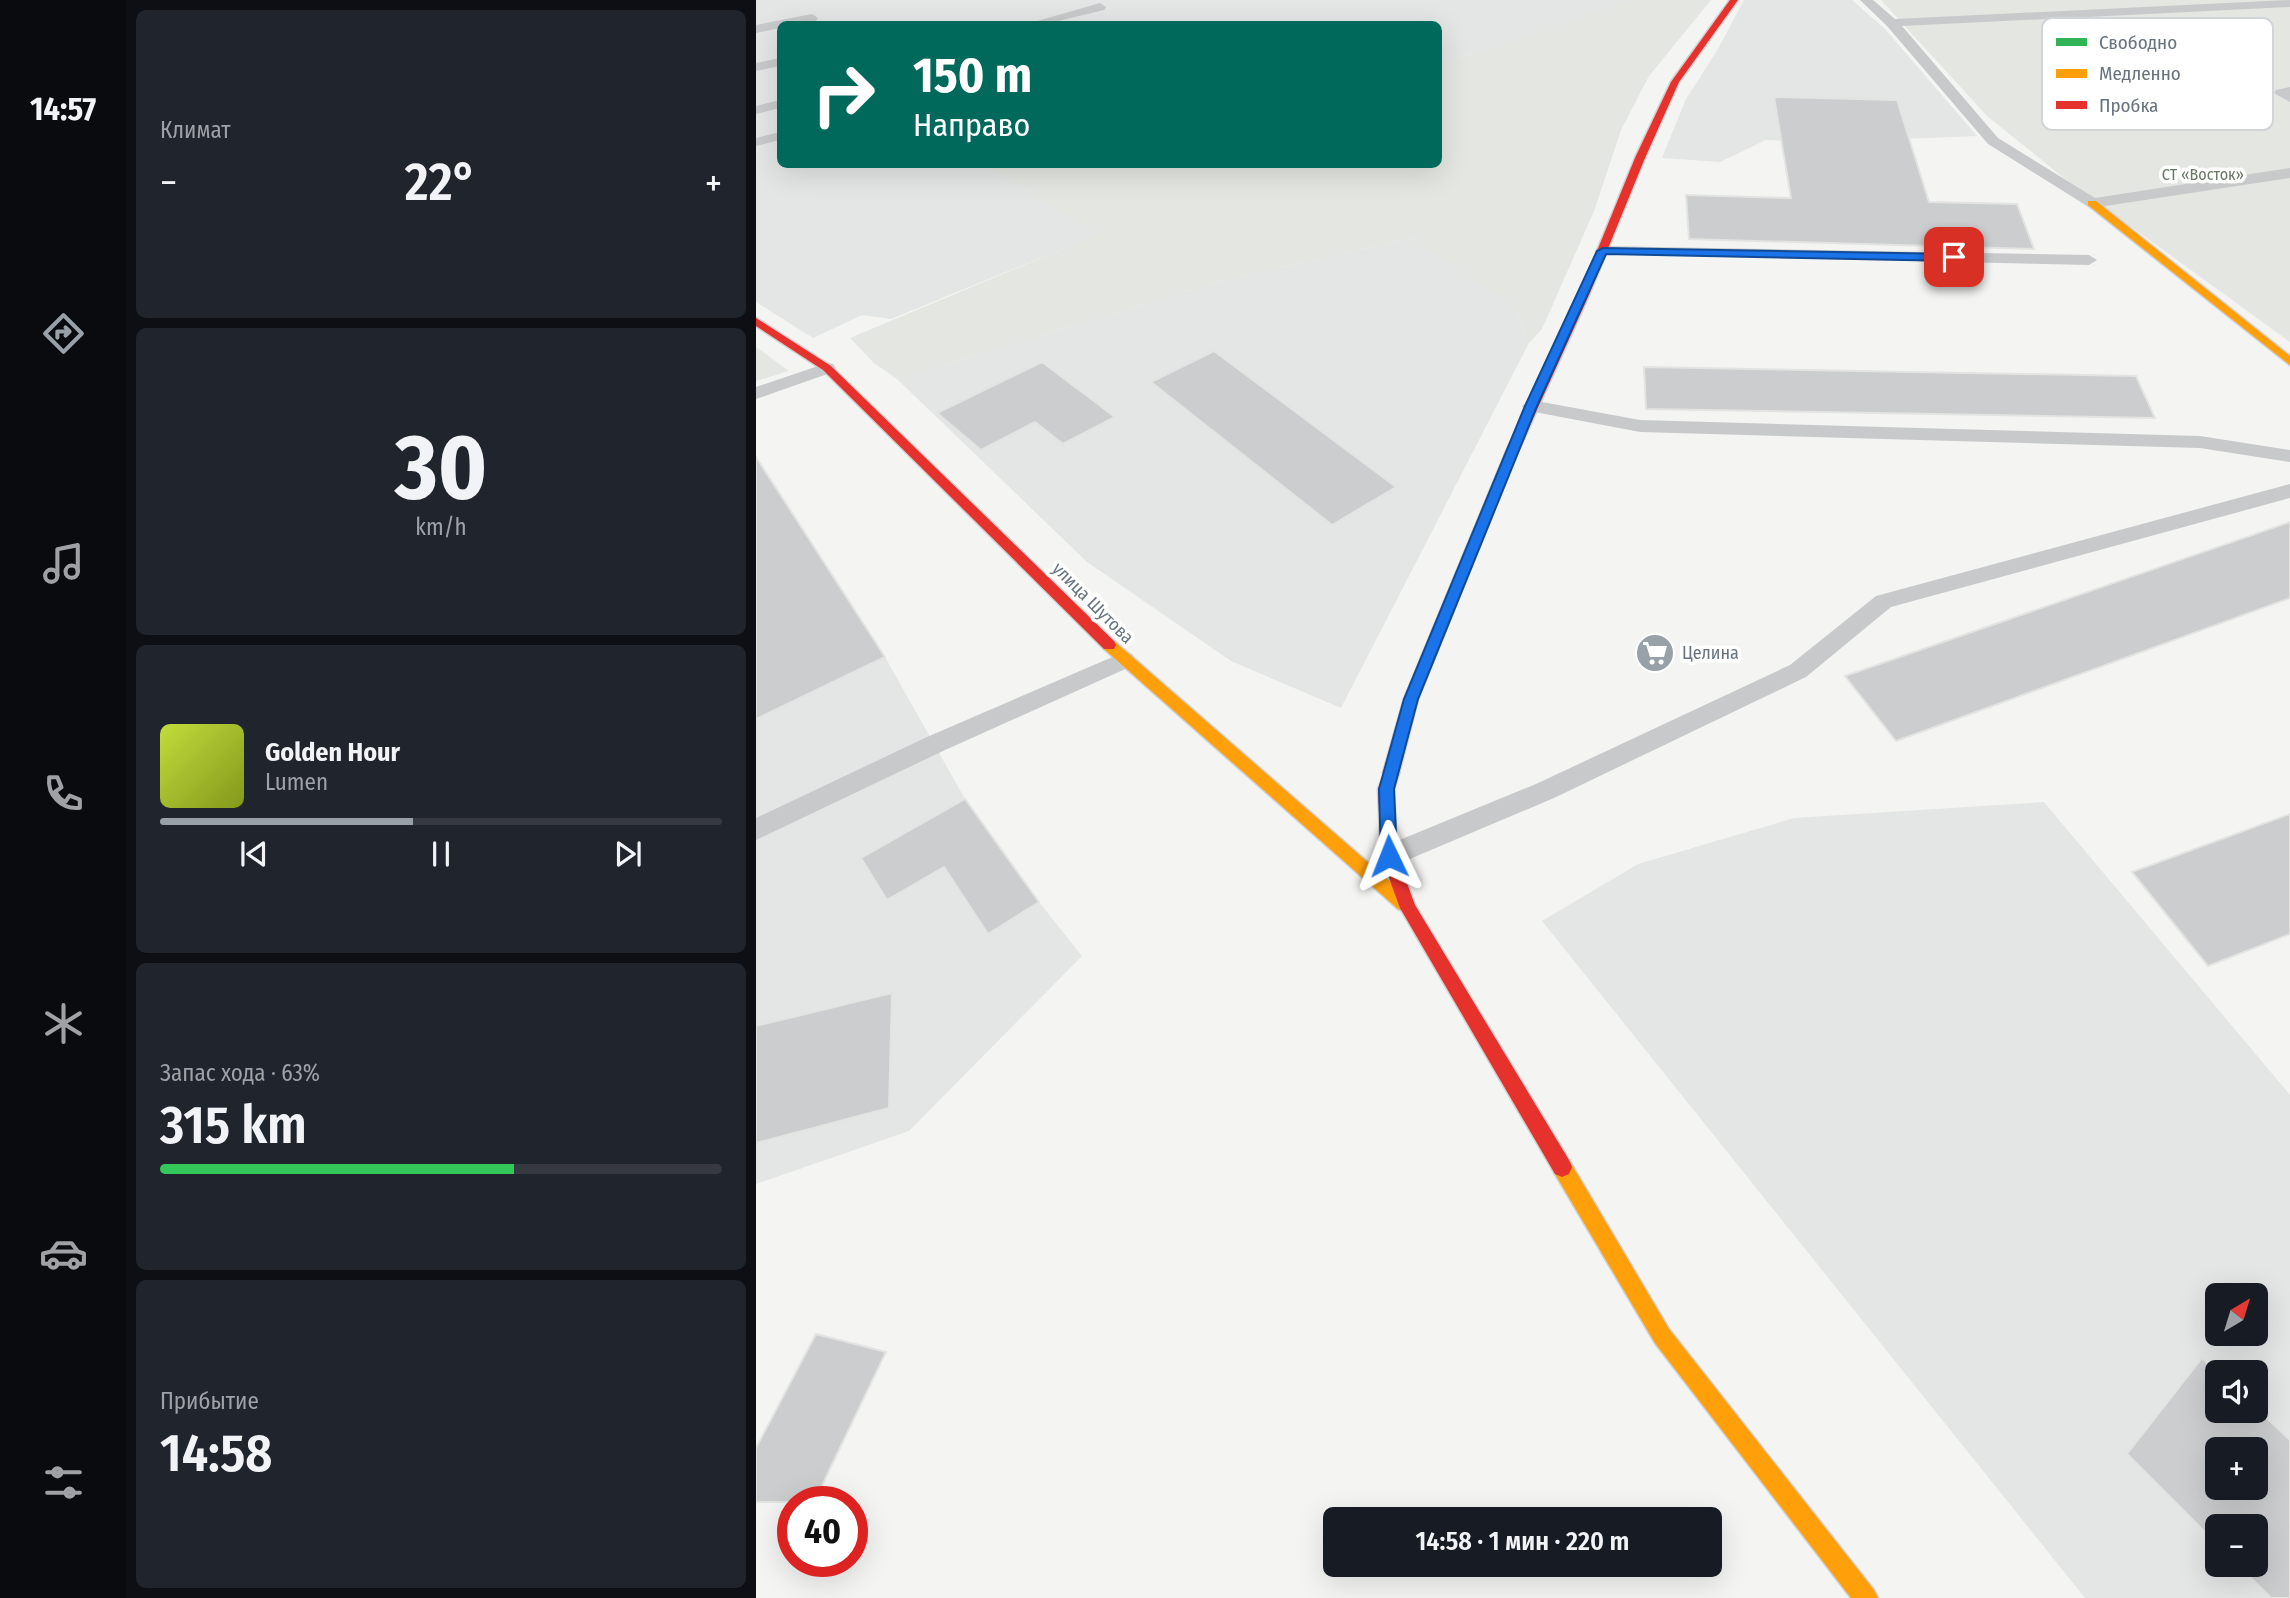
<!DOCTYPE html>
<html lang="ru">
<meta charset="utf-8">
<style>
:root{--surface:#171b24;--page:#20242c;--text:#f1f3f6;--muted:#9ea1a6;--line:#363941;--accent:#98a0a8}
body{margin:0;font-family:"Fira Sans Condensed",sans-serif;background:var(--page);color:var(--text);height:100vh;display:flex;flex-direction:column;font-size:26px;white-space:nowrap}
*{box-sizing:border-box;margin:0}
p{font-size:23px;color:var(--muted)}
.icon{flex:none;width:38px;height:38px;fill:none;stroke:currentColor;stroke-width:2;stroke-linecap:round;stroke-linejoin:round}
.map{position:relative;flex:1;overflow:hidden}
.drawer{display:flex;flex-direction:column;gap:10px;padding:10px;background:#0d0f14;width:630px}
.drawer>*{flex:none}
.guide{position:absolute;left:21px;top:21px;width:665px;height:147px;border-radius:10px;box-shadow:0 7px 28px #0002;background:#00695c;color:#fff;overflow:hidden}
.needle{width:46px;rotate:38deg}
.fabs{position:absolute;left:1449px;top:1283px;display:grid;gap:14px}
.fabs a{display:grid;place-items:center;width:63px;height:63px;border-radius:10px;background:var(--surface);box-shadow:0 7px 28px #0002;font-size:35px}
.speed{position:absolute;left:21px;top:1486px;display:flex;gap:14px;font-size:35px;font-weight:700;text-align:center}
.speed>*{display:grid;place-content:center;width:91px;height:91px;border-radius:50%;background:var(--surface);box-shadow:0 7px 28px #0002;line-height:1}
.speed .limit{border:10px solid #d22;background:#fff;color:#111}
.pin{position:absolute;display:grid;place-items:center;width:60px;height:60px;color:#fff;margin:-30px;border-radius:14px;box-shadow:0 4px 10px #0006}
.me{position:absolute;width:77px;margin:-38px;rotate:358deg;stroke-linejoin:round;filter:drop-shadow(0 0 5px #0008)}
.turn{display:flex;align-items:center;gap:24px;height:147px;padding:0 21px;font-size:32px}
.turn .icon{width:91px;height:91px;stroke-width:2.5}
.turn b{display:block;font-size:49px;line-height:60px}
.big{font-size:52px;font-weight:600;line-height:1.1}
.drawer .tile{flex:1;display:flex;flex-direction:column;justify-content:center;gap:10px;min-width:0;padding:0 24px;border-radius:10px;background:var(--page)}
.drawer .dial{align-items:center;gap:0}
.dial b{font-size:91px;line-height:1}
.song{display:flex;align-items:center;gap:21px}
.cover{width:84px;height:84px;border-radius:10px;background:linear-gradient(135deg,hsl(70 70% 55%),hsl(70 70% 35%))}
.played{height:7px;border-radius:4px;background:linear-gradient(90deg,var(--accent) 45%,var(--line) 45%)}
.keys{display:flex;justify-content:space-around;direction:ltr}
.heat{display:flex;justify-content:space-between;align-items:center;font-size:38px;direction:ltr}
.charge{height:10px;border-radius:5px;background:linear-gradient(90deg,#34c759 63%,var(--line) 0)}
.trip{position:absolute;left:567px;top:1507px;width:399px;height:70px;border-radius:10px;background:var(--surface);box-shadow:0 7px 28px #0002;font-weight:600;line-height:70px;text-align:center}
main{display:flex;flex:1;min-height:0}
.tabs{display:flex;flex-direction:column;width:126px;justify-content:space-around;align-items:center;background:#090b0e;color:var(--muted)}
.tabs .icon{width:49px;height:49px}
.tabs .active{color:var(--accent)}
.tabs b{font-size:32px;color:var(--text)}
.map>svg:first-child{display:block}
.built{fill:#e4e5e5;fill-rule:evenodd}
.green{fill:#e4e6e1}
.building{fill:#cccdce;stroke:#e3e3e2;stroke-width:2;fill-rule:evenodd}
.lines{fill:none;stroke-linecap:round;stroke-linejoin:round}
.fast-casing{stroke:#d0d0d1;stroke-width:3}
.slow-casing{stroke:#d0d0d1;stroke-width:3}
.jam-casing{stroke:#d0d0d1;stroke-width:3}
.lane{fill:#c8c9ca;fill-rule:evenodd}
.fast{fill:#30b455;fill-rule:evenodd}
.slow{fill:#ff9f0a;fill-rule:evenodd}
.jam{fill:#e5322d;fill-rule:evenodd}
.route{fill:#1a73e8;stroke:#114b97;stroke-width:2}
.labels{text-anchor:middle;stroke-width:7;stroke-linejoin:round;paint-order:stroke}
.far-park-label{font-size:16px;fill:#687765;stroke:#fff}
.street-label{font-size:18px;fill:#67737f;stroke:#fff}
.poi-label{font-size:18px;fill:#67737f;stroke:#fff;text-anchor:start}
.key{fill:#fff;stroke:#d1d5d9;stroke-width:2}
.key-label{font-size:19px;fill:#67737f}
</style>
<main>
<nav class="tabs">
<b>14:57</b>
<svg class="icon active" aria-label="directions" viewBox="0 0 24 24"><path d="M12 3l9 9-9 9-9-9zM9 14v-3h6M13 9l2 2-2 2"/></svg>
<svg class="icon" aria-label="music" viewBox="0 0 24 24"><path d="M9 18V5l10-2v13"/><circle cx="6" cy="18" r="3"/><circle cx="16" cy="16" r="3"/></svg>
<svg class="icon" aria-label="phone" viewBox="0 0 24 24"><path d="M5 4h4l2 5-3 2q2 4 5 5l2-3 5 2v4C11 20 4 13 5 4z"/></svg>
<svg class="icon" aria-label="climate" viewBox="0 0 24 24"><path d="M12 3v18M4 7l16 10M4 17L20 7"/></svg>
<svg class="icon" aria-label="car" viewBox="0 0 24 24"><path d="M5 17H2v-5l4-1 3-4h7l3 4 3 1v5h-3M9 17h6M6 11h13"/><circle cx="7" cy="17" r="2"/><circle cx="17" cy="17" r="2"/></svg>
<svg class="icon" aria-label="filters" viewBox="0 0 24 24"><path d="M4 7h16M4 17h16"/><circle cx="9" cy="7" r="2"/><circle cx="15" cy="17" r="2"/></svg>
</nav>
<section class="drawer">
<div class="tile"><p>Климат</p>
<div class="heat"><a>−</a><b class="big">22°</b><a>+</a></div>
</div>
<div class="tile dial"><b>30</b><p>km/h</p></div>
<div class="tile">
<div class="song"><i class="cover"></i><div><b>Golden Hour</b><p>Lumen</p></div></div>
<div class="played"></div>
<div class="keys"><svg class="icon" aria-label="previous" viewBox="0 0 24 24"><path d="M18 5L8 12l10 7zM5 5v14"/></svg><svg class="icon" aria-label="pause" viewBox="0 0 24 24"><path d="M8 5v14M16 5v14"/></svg><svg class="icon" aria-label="next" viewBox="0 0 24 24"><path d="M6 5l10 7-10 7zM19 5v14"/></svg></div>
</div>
<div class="tile"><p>Запас хода · 63%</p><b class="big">315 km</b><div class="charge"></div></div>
<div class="tile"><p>Прибытие</p><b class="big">14:58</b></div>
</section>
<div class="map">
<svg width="1534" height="1598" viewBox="0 0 1534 1598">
<rect width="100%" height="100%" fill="#f4f4f3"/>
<path class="built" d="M0,0H877L723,53L683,61L682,24H24V164L230,165L343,234L135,319L106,315L57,338L0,302Z
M988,0H1096L1129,29L1221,136L1073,142L1010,140L964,162L906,158L930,99L962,49Z
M656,238L758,306L773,343L585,708L475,661L331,562L141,379L461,282Z
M0,473L25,495L129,657L209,799L283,902L326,956L153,1131L0,1184Z
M1288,802L1534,1095V1598H1329L786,921L882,864L1038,818ZM1461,1295H1500V1334H1461ZM1461,1372H1500V1410H1461ZM1461,1449H1500V1488H1461ZM1461,1526H1500V1564H1461Z"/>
<path class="green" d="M877,0H955L893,76L865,130L838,211L786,329L773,343L758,306L656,238L461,282L141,379L118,363L94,338L342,234L230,165L682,164L683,61L723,53Z
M1125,0H1534V342L1308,178L1231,116Z
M0,347L33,371L0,381Z"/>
<path class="building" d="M1018,97L1141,100L1173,202L1261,204L1278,249L933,239L930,195L1035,198Z
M458,351L640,487L576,525L395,382Z
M286,362L359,417L307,444L279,422L225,450L181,413Z
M888,367L1380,376L1399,418L890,409Z
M0,457L129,657L0,719Z
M1534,522V598L1140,741L1089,676Z
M209,799L283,902L232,934L188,867L131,900L105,858Z
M1534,814V934L1452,966L1376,872Z
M136,993L133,1108L0,1143V1026Z
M60,1334L130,1352L58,1502H0V1448Z
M1446,1358L1461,1373V1410L1500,1408L1534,1440V1598H1515L1481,1564H1500V1526H1461V1544L1371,1454ZM1461,1449H1500V1488H1461Z"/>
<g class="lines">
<defs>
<path id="fast" d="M755,450L761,454L662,699L643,773L640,777H630L627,773L648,699L749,454Z"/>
<path id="slow" d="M1332,201H1340L1534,356V365L1332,205Z
M353,640L358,641L654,899L656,904L654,909L648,911L642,909L348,649L346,645L348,641Z
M806,1157L813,1160L913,1329L1118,1590L1122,1598H1095L899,1343L799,1174L796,1167L799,1160Z"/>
<path id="jam" d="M974,0H982L923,82L889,158L833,295L761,454L759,457H751L749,454L823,295L879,158L915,82Z
M0,318L75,366L358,641L360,645L358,649H348L67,370L0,326Z
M635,767L640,769L643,773L638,789L641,856L659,905L813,1160L816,1167L813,1174L806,1177L799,1174L644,908L625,856L622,789L630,769Z"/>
</defs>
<use href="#fast" class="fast-casing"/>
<use href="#slow" class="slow-casing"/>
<use href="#jam" class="jam-casing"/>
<path class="lane" d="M1104,0H1117L1139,19L1534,0V7L1146,26L1242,138L1339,198L1534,168V178L1336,208L1331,206L1232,144L1131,26Z
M344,3L350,7L348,10L290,24H271Z
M56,14L62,18L60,21L24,24V28L0,33V25Z
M24,58V66L0,71V63Z
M1534,87V102L1518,93L1520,90Z
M24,100V108L0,114V106Z
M24,132V140L0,146V138Z
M847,246L1333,255L1341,260L1333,265L841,254L839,251L841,248Z
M71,363L77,364L80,368L77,372L0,399V387Z
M775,400L884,420L1444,436L1534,450V462L1444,448L884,432L768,410L766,406Z
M1534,484V498L1135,607L1050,677L798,798L642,864L633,867L624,864L620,856L624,848L780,784L1034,665L1120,596Z
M368,652L376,654L379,660L376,666L187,751L0,840V818L171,737Z"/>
<use href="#fast" class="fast"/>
<use href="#slow" class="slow"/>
<use href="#jam" class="jam"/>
</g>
<path class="route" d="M847,248L1198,254L1203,257L1198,261L850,254L781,406L662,699L638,789L641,856L639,861H627L625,856L623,789L648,699L769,406L841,251Z"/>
<defs>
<symbol id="supermarket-disc" viewBox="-11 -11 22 22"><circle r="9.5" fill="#98a0a8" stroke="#fff"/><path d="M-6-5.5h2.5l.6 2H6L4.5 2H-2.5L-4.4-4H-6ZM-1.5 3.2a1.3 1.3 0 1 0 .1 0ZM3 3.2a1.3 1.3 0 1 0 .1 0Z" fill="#fff"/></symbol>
</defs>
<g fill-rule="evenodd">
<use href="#supermarket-disc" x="877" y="631" width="44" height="44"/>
</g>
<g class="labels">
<g class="far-park-label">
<text x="1447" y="180">СТ «Восток»</text>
</g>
<g class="street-label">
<text transform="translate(337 603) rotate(45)" y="6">улица Шутова</text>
</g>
<g class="poi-label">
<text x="926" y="659">Целина</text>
</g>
</g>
<rect x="1286" y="18" width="231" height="112" rx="10" class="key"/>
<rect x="1300" y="38" width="31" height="8" fill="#30b455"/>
<rect x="1300" y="69" width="31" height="9" fill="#ff9f0a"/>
<rect x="1300" y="101" width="31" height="8" fill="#e5322d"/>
<g class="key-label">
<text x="1343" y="49">Свободно</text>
<text x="1343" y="80">Медленно</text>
<text x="1343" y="112">Пробка</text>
</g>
</svg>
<div class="fabs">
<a><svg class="needle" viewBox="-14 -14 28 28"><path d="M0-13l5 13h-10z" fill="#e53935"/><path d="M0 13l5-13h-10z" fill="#9ea1a6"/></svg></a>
<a><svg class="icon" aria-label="sound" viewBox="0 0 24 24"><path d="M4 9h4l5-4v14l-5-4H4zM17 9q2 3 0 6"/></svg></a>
<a>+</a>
<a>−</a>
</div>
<div class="speed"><div class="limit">40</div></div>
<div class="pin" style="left:1198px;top:257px;background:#d93025"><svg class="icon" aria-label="arrive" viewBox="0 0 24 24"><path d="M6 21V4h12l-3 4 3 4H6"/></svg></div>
<svg class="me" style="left:633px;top:856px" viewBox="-20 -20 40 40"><path d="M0-17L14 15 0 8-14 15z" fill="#1a73e8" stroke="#fff" stroke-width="4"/></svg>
<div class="trip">14:58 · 1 мин · 220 m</div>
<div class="guide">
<div class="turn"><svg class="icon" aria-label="right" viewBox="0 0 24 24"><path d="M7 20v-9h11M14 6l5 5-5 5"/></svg><div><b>150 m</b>Направо</div></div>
</div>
</div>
</main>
